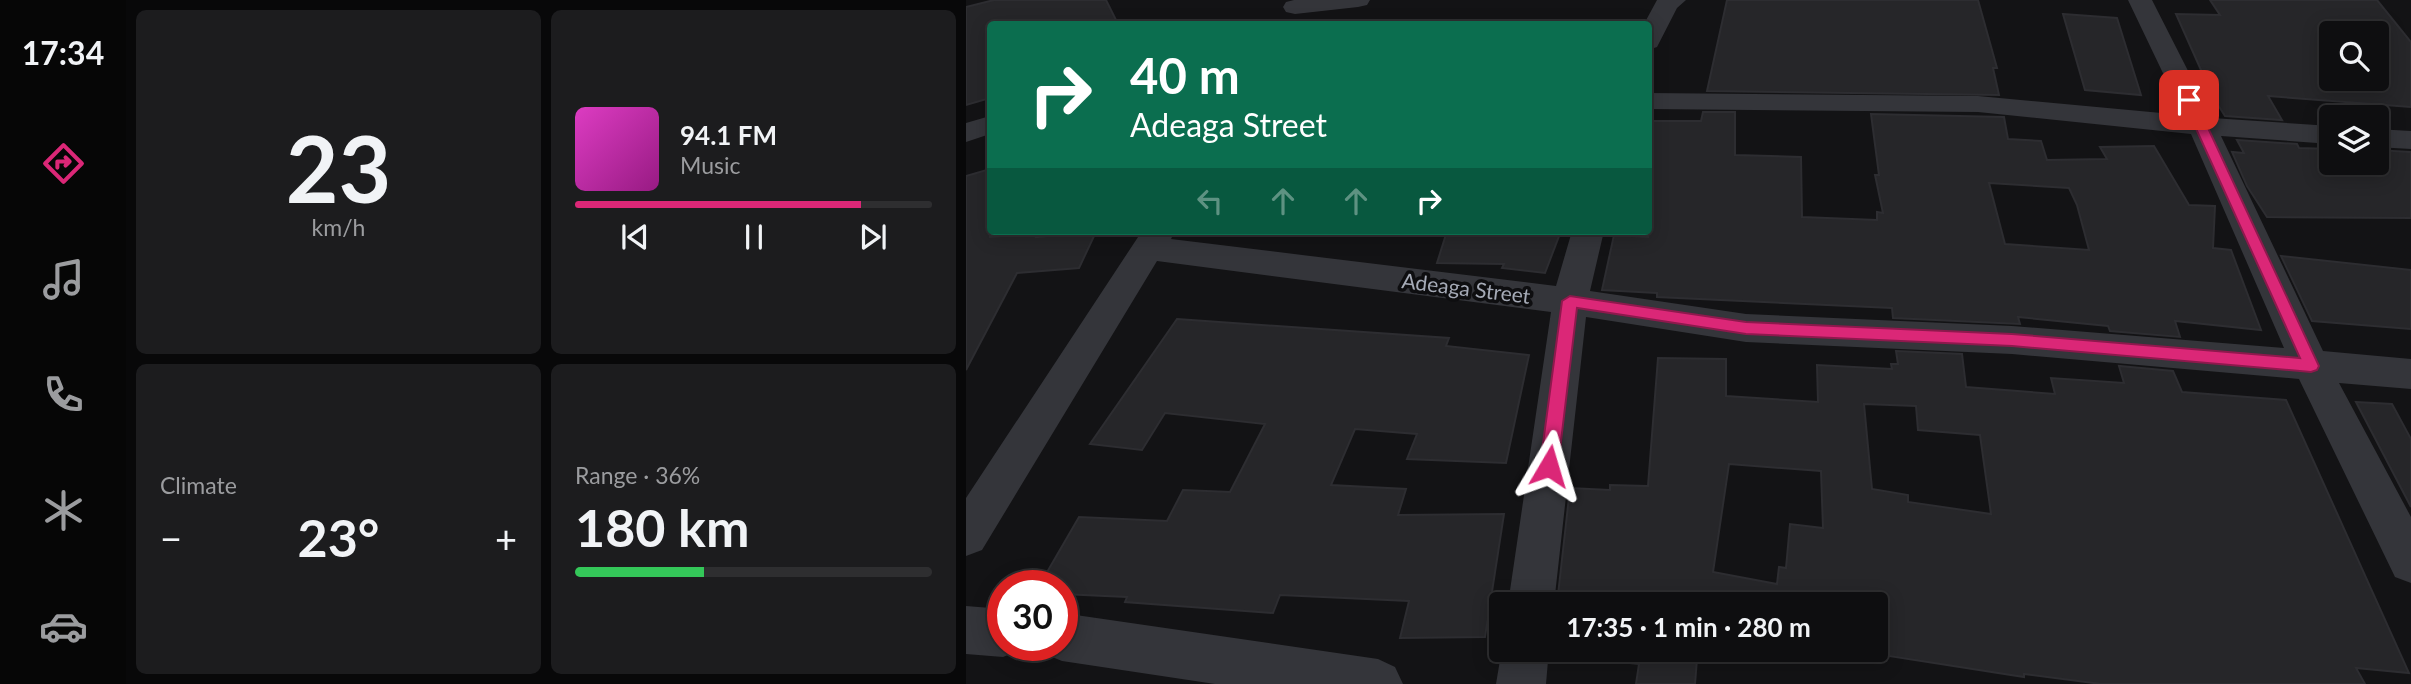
<!DOCTYPE html>
<meta charset="utf-8">
<style>
:root{--surface:#0e0e10;--page:#1c1c1e;--text:#f1f3f6;--muted:#9b9c9f;--line:#2e2e30;--accent:#db2777}
body{margin:0;font-family:Lato,sans-serif;background:var(--page);color:var(--text);height:100vh;display:flex;flex-direction:column;font-size:26px;white-space:nowrap}
*{box-sizing:border-box;margin:0}
p{font-size:23px;color:var(--muted)}
.icon{flex:none;width:38px;height:38px;fill:none;stroke:currentColor;stroke-width:2;stroke-linecap:round;stroke-linejoin:round}
.map{position:relative;flex:1;overflow:hidden}
.side{display:flex;flex-direction:column;gap:10px;padding:10px;background:#080809;width:840px}
.side>*{flex:none}
.top-card{position:absolute;left:21px;top:21px;width:665px;height:214px;border-radius:7px;box-shadow:0 4px 18px #0003,0 0 0 2px var(--line);background:#0b6e4f;color:#fff;overflow:hidden}
.controls{position:absolute;left:1353px;top:21px;display:grid;gap:14px}
.controls a{display:grid;place-items:center;width:70px;height:70px;border-radius:7px;background:var(--surface);box-shadow:0 4px 18px #0003,0 0 0 2px var(--line);font-size:35px}
.speed{position:absolute;left:21px;top:570px;display:flex;gap:14px;font-size:35px;font-weight:700;text-align:center}
.speed>*{display:grid;place-content:center;width:91px;height:91px;border-radius:50%;background:var(--surface);box-shadow:0 4px 18px #0003,0 0 0 2px var(--line);line-height:1}
.speed .limit{border:10px solid #d22;background:#fff;color:#111}
.pin{position:absolute;display:grid;place-items:center;width:60px;height:60px;color:#fff;margin:-30px;border-radius:14px;box-shadow:0 4px 10px #0006}
.me{position:absolute;width:77px;margin:-38px;rotate:7deg;stroke-linejoin:round;filter:drop-shadow(0 0 5px #0008)}
.turn{display:flex;align-items:center;gap:24px;height:147px;padding:0 28px;font-size:32px}
.turn .icon{width:91px;height:91px;stroke-width:2.5}
.turn b{display:block;font-size:49px;line-height:60px}
.lanes{display:flex;align-items:center;height:66px;padding:0 28px;background:#0003;justify-content:center;gap:35px;direction:ltr}
.lanes .off{opacity:.35}
.big{font-size:52px;font-weight:700;line-height:1.1}
.side .widget{flex:1;display:flex;flex-direction:column;justify-content:center;gap:10px;min-width:0;padding:0 24px;border-radius:10px;background:var(--page)}
.side .dial{align-items:center;gap:0}
.dial b{font-size:91px;line-height:1}
.song{display:flex;align-items:center;gap:21px}
.cover{width:84px;height:84px;border-radius:10px;background:linear-gradient(135deg,hsl(310 70% 55%),hsl(310 70% 35%))}
.played{height:7px;border-radius:4px;background:linear-gradient(90deg,var(--accent) 80%,var(--line) 80%)}
.keys{display:flex;justify-content:space-around;direction:ltr}
.heat{display:flex;justify-content:space-between;align-items:center;font-size:38px;direction:ltr}
.charge{height:10px;border-radius:5px;background:linear-gradient(90deg,#34c759 36%,var(--line) 0)}
.side .tiles{flex:1;display:grid;gap:10px;grid-template-columns:repeat(2,1fr)}
.trip{position:absolute;left:523px;top:592px;width:399px;height:70px;border-radius:7px;background:var(--surface);box-shadow:0 4px 18px #0003,0 0 0 2px var(--line);font-weight:700;line-height:70px;text-align:center}
main{display:flex;flex:1;min-height:0}
.dock{display:flex;flex-direction:column;width:126px;justify-content:space-around;align-items:center;background:#060606;color:var(--muted)}
.dock .icon{width:49px;height:49px}
.dock .selected{color:var(--accent)}
.dock b{font-size:32px;color:var(--text)}
.map>svg:first-child{display:block}
.building{fill:#262629;stroke:#2d2d31;stroke-width:2;fill-rule:evenodd}
.lines{fill:none;stroke-linecap:round;stroke-linejoin:round}
.street{fill:#34353a;fill-rule:evenodd}
.route{fill:#db2777;stroke:#8e194d;stroke-width:2}
.labels{text-anchor:middle;stroke-width:7;stroke-linejoin:round;paint-order:stroke}
.street-label{font-size:21px;fill:#a5aab6;stroke:#0e0e10}
</style>
<main>
<nav class="dock">
<b>17:34</b>
<svg class="icon selected" aria-label="directions" viewBox="0 0 24 24"><path d="M12 3l9 9-9 9-9-9zM9 14v-3h6M13 9l2 2-2 2"/></svg>
<svg class="icon" aria-label="music" viewBox="0 0 24 24"><path d="M9 18V5l10-2v13"/><circle cx="6" cy="18" r="3"/><circle cx="16" cy="16" r="3"/></svg>
<svg class="icon" aria-label="phone" viewBox="0 0 24 24"><path d="M5 4h4l2 5-3 2q2 4 5 5l2-3 5 2v4C11 20 4 13 5 4z"/></svg>
<svg class="icon" aria-label="climate" viewBox="0 0 24 24"><path d="M12 3v18M4 7l16 10M4 17L20 7"/></svg>
<svg class="icon" aria-label="car" viewBox="0 0 24 24"><path d="M5 17H2v-5l4-1 3-4h7l3 4 3 1v5h-3M9 17h6M6 11h13"/><circle cx="7" cy="17" r="2"/><circle cx="17" cy="17" r="2"/></svg>
</nav>
<section class="side">
<div class="tiles">
<div class="widget dial"><b>23</b><p>km/h</p></div>
<div class="widget">
<div class="song"><i class="cover"></i><div><b>94.1 FM</b><p>Music</p></div></div>
<div class="played"></div>
<div class="keys"><svg class="icon" aria-label="previous" viewBox="0 0 24 24"><path d="M18 5L8 12l10 7zM5 5v14"/></svg><svg class="icon" aria-label="pause" viewBox="0 0 24 24"><path d="M8 5v14M16 5v14"/></svg><svg class="icon" aria-label="next" viewBox="0 0 24 24"><path d="M6 5l10 7-10 7zM19 5v14"/></svg></div>
</div>
<div class="widget"><p>Climate</p>
<div class="heat"><a>−</a><b class="big">23°</b><a>+</a></div>
</div>
<div class="widget"><p>Range · 36%</p><b class="big">180 km</b><div class="charge"></div></div>
</div>
</section>
<div class="map">
<svg width="1445" height="684" viewBox="0 0 1445 684">
<rect width="100%" height="100%" fill="#131315"/>
<path class="building" d="M28,0H140L152,24H24V98L0,105V7Z
M761,0H1012L1031,68H1027L1033,95L741,91Z
M1244,0H1411L1445,42V107L1302,96L1316,120L1259,116L1247,97L1210,14L1254,15ZM1365,33H1410V79H1365Z
M1097,14L1151,18L1175,95L1119,90Z
M737,112H769V155L835,157L836,217L911,220V212L917,213L909,175H913L905,114L1038,117L1042,139L1075,141L1081,160L1141,159L1134,147L1188,146L1223,205L1249,206L1247,248L1265,250L1295,330L1209,321L1214,337L1144,331L1142,326L1052,317L1054,324L927,318L926,308L691,297V293L636,290L648,235L682,237V121H735ZM1023,183L1103,188L1111,205L1123,250L1039,244Z
M1271,140L1331,144L1333,148L1365,149V163H1410V150L1445,152V218L1301,217L1281,186L1266,152L1278,153Z
M24,169V237L72,233L70,237L130,232L113,268L51,273L0,370V176Z
M481,231H595L579,273L536,268L538,264L471,263Z
M1315,256L1445,270V329L1346,321Z
M211,319L483,338L480,346L563,355L540,463L441,459L451,434L389,429L365,485L440,489L432,515L538,514L519,637L434,638L443,601L314,595L307,613L159,602L161,597L96,594V586H73L113,517L201,521L217,490L264,492L299,424L199,413L176,450L124,444Z
M930,351L996,354L1000,387L1089,394L1085,378L1158,383L1153,366L1207,371L1216,392L1320,400L1443,673L1390,668L1399,684H1135L1058,674V677L910,654V604H591L604,488L644,490V485L682,486L692,358L760,359V396L852,402L851,365L926,369L925,364H932ZM898,404L950,406L952,430L1014,435L1025,514L942,502V495L906,489ZM763,464L855,471L857,528L824,524L820,568L813,567L811,584L747,572Z
M1390,402L1426,404L1445,439V507Z
M597,649H755L754,661L731,659L729,684H670L673,664L595,656Z"/>
<g class="lines">
<path class="street" d="M328,0H404L401,5L392,7L329,14L320,12L317,7L320,2Z
M691,0H720L711,8L691,47L682,50V24H678Z
M1162,0H1186L1246,118L1365,126V144L1255,136L1357,351L1445,359V389L1373,383L1445,517V583L1429,577L1333,379L1046,354L780,342L620,317L588,604H542L585,312L191,261L16,550L0,556V498L176,231H209L205,239L590,286L606,231H638L624,291L780,314L1046,326L1318,348L1225,134L1012,112L682,109V93L1012,96L1217,115Z
M24,116V134L0,142V123Z
M1410,129L1445,131V149L1410,147Z
M0,606L37,609V646H56L54,650L37,657L0,654Z
M96,613L412,659L429,667L437,684H249L96,661L79,654L76,646H96Z
M536,648L583,649L580,684H530Z"/>
</g>
<path class="route" d="M1223,97L1229,100L1353,366L1351,370L1345,372L1046,346L780,334L611,308L592,466L589,472L583,474L576,472L574,466L596,301L604,296L780,322L1046,334L1334,358L1217,100Z"/>
<g class="labels">
<g class="street-label">
<text transform="translate(500 289) rotate(7)" y="7">Adeaga Street</text>
</g>
</g>
</svg>
<div class="controls">
<a><svg class="icon" aria-label="search" viewBox="0 0 24 24"><circle cx="10" cy="10" r="6"/><path d="M15 15l6 6"/></svg></a>
<a><svg class="icon" aria-label="layers" viewBox="0 0 24 24"><path d="M12 4l9 5-9 5-9-5zM3 14l9 5 9-5"/></svg></a>
</div>
<div class="speed"><div class="limit">30</div></div>
<div class="pin" style="left:1223px;top:100px;background:#d93025"><svg class="icon" aria-label="arrive" viewBox="0 0 24 24"><path d="M6 21V4h12l-3 4 3 4H6"/></svg></div>
<svg class="me" style="left:583px;top:466px" viewBox="-20 -20 40 40"><path d="M0-17L14 15 0 8-14 15z" fill="#db2777" stroke="#fff" stroke-width="4"/></svg>
<div class="trip">17:35 · 1 min · 280 m</div>
<div class="top-card">
<div class="turn"><svg class="icon" aria-label="right" viewBox="0 0 24 24"><path d="M7 20v-9h11M14 6l5 5-5 5"/></svg><div><b>40 m</b>Adeaga Street</div></div>
<div class="lanes"><svg class="icon off" aria-label="left" viewBox="0 0 24 24"><path d="M17 20v-9H6M10 6l-5 5 5 5"/></svg><svg class="icon off" aria-label="ahead" viewBox="0 0 24 24"><path d="M12 20V5M6 11l6-6 6 6"/></svg><svg class="icon off" aria-label="ahead" viewBox="0 0 24 24"><path d="M12 20V5M6 11l6-6 6 6"/></svg><svg class="icon" aria-label="right" viewBox="0 0 24 24"><path d="M7 20v-9h11M14 6l5 5-5 5"/></svg></div>
</div>
</div>
</main>
